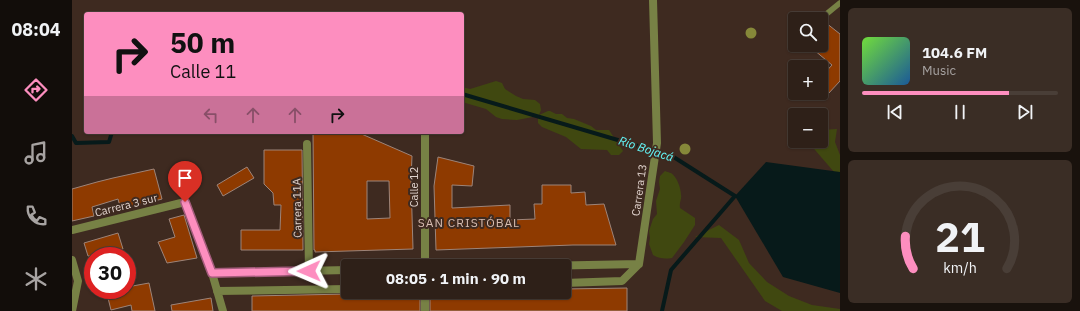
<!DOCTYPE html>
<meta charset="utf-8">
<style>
:root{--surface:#2e2018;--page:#3a2d25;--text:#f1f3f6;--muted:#a7a3a2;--line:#493e37;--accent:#fd8ebf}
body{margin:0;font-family:"IBM Plex Sans",sans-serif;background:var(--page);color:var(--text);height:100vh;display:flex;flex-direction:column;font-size:15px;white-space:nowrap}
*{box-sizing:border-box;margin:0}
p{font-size:13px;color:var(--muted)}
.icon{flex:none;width:22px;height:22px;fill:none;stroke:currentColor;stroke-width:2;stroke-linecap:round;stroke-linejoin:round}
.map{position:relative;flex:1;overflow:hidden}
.drawer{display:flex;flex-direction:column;gap:8px;padding:8px;background:#19120d;width:240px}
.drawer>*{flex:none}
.top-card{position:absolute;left:12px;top:12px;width:380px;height:122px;border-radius:4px;box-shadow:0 1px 3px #0004,0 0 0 1px var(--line);background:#fd8ebf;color:#111;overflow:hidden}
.tools{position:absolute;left:716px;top:12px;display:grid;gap:8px}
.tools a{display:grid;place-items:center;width:40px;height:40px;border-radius:4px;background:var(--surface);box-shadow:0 1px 3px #0004,0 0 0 1px var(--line);font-size:20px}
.speed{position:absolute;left:12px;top:247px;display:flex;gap:8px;font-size:20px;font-weight:700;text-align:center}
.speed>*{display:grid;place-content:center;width:52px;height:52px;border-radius:50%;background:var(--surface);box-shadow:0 1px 3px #0004,0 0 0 1px var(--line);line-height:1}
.speed .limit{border:6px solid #d22;background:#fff;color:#111}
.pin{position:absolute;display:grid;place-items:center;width:34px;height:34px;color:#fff;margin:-41px -17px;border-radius:50% 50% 50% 0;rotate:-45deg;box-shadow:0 0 4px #0007}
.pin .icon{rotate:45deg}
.me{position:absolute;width:44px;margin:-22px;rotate:269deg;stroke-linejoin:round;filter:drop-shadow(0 0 3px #0008)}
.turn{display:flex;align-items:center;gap:14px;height:84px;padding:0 20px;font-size:18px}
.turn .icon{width:52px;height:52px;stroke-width:2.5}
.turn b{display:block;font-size:28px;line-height:34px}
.lanes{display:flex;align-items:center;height:38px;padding:0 20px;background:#0003;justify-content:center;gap:20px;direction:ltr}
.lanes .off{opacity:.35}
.drawer .card{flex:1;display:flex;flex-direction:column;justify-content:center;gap:6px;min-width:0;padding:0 14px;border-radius:6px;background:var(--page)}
.drawer .dial{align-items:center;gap:0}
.dial svg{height:104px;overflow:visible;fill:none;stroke:var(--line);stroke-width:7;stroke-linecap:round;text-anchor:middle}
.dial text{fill:var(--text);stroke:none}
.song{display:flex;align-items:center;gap:12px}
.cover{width:48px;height:48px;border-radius:6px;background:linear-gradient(135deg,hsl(100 70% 55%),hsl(210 70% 35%))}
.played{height:4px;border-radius:2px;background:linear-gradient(90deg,var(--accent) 75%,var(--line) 75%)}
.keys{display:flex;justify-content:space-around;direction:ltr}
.trip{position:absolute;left:269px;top:259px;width:230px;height:40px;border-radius:4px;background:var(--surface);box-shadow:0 1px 3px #0004,0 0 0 1px var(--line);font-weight:800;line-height:40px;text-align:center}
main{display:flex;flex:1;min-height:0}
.tabs{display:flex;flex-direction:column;width:72px;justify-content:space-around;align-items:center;background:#120d0a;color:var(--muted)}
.tabs .icon{width:28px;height:28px}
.tabs .on{color:var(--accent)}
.tabs b{font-size:18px;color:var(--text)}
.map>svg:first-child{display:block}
.green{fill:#404810}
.water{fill:#071a1a}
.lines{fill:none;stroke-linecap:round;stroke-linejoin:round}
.stream{stroke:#071a1a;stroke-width:4}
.building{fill:#8e3a00;stroke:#9d8479;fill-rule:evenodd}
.lane{stroke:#778145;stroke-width:5.5}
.street{stroke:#778145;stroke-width:8}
.tree{fill:#868839}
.route-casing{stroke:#a45c7c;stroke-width:10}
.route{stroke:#fd8ebf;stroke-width:7}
.labels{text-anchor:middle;stroke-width:4;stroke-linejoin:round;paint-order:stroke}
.street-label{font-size:11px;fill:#e1d3cd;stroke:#3e2a20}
.water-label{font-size:12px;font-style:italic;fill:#64fafc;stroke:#3e2a20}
.neighbourhood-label{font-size:12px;letter-spacing:1px;fill:#d8bdb1;stroke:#3e2a20}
</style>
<main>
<nav class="tabs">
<b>08:04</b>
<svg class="icon on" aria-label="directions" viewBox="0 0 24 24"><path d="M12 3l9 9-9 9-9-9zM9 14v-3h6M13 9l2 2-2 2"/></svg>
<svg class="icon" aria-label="music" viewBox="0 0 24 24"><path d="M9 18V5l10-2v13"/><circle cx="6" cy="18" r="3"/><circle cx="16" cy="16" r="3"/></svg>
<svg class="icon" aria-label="phone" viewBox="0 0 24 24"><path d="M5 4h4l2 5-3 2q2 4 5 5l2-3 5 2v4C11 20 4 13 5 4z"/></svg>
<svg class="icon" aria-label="climate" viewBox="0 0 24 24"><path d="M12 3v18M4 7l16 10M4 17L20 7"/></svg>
</nav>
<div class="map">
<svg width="768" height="311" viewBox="0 0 768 311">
<rect width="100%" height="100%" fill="#3e2a20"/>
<path class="green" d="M424,81L430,83L433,89L444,96L451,99L463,100L468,104L469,110L467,115L476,111H478L484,114H490L495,118L502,119L519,126L524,130H537L551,151L547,155H539L535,150L509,149L494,137L470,127L466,123V116L445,120L430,119L424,117L414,109L390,102V87L398,89Z
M765,129L763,142L768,155V174L762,172L737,143V141H749V130Z
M593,171C593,171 598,173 599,173C605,177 609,188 609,195C610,199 607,202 608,208L623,218V225L612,242L600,258C593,259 588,259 581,255L577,244L578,238L577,231L581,219L585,214L584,201L588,189L587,182L588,176Z
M647,225L667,240L677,263L695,282L717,296L740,305L768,309V311H710L693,301L649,238L623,237Z"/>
<path class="water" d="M694,162L768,172V293L711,277L663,196Z"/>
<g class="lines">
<path class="stream" d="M390,94L600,156L663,196L599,270L590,311
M0,136L4,143L37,142L40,132"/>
</g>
<path class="building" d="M749,19L768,34V81L756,94L749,88V77L760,65L736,45H749Z
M241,132H285L340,156L339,180L341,249L243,252V250H242ZM295,181H317L318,218L295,219Z
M192,150H230L231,250H169V230H208L209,205H202L201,193L192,184Z
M366,157L402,166L400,186L380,185V208L438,205V220L463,219L462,204H470V185H499V193L513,192L514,205L532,204L544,245H501L364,250L362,186Z
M175,167L182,178L151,196L145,185Z
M82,169L90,199L49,210L46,199L20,207L22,216L0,221V189L25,182L41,178Z
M112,215L125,258L95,263L86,242L103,237L97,219Z
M46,233L51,249L29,256H16L12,243Z
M77,283L83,311H60L59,305L39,310L34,290H55V287Z
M555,288V311H358V292H492V289Z
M281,292H348V311H180V296L276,294Z
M139,298L141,311H100L99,305Z"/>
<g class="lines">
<path class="lane" d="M752,16L768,3"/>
<path class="street" d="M235,144L237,271
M0,230L113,202L140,273L151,311
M0,260L6,281L0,311
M353,266V132
M465,266L567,264
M140,273L276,270
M492,283L550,281L567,264L585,143L581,0
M145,291L276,289
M353,292V311"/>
</g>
<g class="tree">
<circle cx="679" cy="33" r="5.5"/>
<circle cx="613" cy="149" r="5.5"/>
</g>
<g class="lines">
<defs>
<path id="route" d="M113,202L140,273L237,271"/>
</defs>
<use href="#route" class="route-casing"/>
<use href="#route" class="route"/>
</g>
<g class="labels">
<g class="street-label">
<text transform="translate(342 187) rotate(-90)" y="4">Calle 12</text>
<text transform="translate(567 190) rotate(-82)" y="4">Carrera 13</text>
<text transform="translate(54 205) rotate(-14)" y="4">Carrera 3 sur</text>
<text transform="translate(225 208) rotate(-91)" y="4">Carrera 11A</text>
</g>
<g class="water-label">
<text transform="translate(574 149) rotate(18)" y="4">Río Bojacá</text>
</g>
<g class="neighbourhood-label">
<text x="397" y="227">SAN CRISTÓBAL</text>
</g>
</g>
</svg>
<div class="tools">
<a><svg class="icon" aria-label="search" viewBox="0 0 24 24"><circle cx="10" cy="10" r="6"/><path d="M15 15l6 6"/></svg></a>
<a>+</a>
<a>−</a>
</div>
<div class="speed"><div class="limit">30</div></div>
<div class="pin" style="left:113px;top:202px;background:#d93025"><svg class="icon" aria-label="arrive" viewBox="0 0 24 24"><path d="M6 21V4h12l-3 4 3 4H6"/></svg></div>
<svg class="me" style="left:237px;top:271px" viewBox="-20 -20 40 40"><path d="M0-17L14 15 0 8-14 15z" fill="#fd8ebf" stroke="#fff" stroke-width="4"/></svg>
<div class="trip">08:05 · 1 min · 90 m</div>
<div class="top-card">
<div class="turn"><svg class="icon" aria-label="right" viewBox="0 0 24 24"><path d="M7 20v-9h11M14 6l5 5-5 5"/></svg><div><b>50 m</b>Calle 11</div></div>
<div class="lanes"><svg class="icon off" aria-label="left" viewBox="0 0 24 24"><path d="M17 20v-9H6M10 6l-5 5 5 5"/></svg><svg class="icon off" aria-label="ahead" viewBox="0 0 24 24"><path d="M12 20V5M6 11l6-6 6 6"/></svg><svg class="icon off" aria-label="ahead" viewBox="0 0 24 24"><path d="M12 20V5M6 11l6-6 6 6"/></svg><svg class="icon" aria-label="right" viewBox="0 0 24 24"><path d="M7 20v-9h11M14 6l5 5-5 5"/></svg></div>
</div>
</div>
<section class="drawer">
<div class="card">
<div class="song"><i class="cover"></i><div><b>104.6 FM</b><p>Music</p></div></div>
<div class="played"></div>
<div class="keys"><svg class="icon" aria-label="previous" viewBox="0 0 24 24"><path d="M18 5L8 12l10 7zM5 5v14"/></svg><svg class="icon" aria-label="pause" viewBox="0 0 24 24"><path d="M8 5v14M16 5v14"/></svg><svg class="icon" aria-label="next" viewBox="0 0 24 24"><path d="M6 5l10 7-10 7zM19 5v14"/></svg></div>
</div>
<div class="card dial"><svg viewBox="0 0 100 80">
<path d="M14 69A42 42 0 1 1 86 69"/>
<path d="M14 69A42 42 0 0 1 8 44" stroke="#fd8ebf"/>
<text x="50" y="56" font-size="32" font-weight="700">21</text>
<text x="50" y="72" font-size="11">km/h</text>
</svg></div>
</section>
</main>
